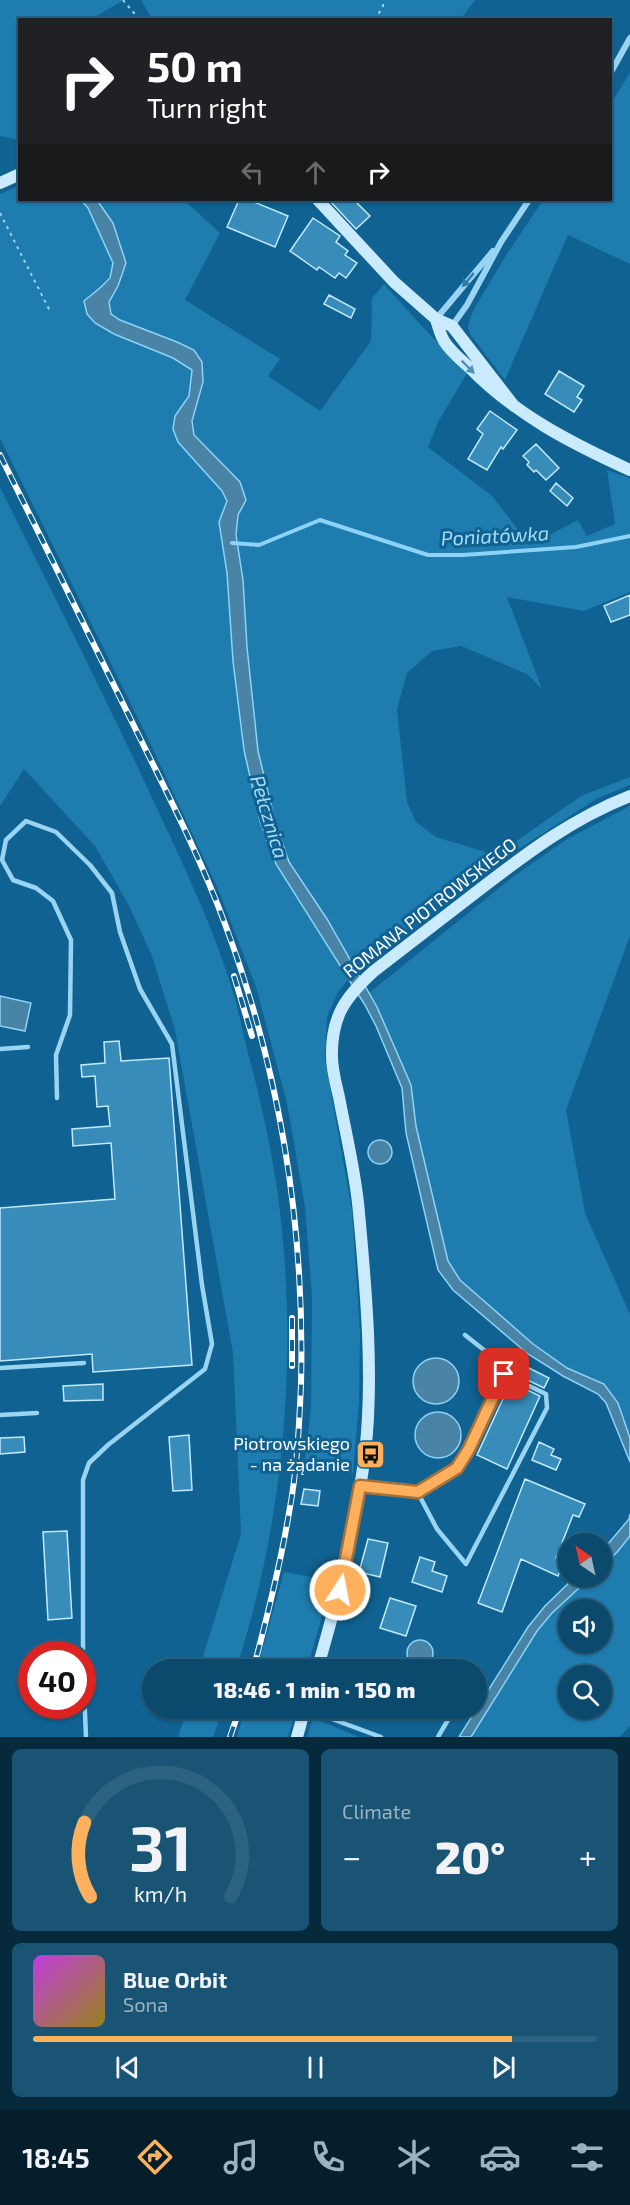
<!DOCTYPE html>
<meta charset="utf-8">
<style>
:root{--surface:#0b4a6d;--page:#195475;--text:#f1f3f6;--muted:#9ab3c2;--line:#2b6280;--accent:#ffb05d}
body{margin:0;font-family:"Exo 2",sans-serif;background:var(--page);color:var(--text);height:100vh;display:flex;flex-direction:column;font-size:22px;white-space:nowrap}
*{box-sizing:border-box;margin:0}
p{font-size:20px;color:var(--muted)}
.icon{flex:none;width:33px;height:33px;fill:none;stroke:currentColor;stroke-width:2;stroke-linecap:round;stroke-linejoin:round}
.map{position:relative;height:1737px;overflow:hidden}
.details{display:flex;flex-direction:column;gap:12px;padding:12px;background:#06293c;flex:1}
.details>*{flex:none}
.top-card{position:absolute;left:18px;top:18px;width:594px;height:183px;border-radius:0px;box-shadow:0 2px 4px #0004,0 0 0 2px var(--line);background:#202124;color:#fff;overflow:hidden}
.needle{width:39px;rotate:326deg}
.buttons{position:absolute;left:558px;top:1533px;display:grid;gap:12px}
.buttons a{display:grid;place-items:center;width:54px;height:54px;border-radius:50%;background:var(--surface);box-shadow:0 2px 4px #0004,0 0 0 2px var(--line);font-size:30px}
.speed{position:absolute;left:18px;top:1641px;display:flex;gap:12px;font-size:30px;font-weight:700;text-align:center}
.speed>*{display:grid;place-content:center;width:78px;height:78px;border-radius:50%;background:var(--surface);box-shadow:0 2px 4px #0004,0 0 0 2px var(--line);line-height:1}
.speed .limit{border:9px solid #d22;background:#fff;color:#111}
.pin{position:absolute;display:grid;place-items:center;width:51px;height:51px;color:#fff;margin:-26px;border-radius:12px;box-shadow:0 3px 9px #0006}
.me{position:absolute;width:66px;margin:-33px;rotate:11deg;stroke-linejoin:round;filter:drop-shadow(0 0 4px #0008)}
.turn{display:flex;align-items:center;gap:21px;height:126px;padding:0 30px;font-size:27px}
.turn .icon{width:78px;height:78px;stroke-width:2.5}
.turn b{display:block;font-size:42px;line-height:51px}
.lanes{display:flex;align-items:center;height:57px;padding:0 30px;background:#0003;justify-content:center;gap:30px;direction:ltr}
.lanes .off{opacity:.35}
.big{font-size:45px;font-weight:800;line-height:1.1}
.details .tile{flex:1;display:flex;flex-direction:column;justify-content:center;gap:9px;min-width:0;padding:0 21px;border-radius:9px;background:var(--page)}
.details .dial{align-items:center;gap:0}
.dial svg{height:156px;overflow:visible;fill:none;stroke:var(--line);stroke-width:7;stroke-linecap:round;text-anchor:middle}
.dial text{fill:var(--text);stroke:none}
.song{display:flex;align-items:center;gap:18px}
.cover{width:72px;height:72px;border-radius:9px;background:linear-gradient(135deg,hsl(290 70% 55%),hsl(50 70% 35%))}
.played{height:6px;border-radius:3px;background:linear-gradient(90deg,var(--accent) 85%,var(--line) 85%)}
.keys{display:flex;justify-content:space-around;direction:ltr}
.heat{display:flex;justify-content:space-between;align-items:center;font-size:33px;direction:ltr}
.details .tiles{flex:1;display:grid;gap:12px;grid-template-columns:1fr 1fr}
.tile:last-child{grid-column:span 2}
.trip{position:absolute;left:142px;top:1659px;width:345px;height:60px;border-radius:30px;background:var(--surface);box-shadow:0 2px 4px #0004,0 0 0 2px var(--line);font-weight:800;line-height:60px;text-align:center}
.dock{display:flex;height:96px;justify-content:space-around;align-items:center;background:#041e2c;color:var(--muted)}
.dock .icon{width:42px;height:42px}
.dock .on{color:var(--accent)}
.dock b{font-size:27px;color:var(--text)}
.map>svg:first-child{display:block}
.green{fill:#1e7caf;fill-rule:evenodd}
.water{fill:#4984a6;stroke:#8cd3f7;stroke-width:1.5}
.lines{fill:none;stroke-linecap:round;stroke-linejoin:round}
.stream{stroke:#8cd3f7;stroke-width:4}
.building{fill:#388cba;stroke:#c2e9fe;stroke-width:1.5}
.path{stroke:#9ad4f3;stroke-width:2;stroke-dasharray:3 4.5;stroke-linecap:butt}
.lane{stroke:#9ad4f3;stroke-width:4.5}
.street{stroke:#9ad4f3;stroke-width:6}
.secondary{stroke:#caeafd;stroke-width:12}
.rail-casing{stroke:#fff;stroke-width:6}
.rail{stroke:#0f6291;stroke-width:4;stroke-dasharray:11;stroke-linecap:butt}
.oneway{fill:#327eaa}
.oneway2{fill:#5092b7}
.route-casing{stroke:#a6723c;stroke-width:15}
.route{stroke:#ffb05d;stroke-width:10}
.labels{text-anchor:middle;stroke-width:6;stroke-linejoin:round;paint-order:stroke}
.street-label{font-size:18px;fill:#fff;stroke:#0f6291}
.poi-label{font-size:18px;fill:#fff;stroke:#0f6291;text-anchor:end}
.water-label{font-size:20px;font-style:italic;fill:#a6ddfa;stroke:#0f6291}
</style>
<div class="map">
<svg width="630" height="1737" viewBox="0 0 630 1737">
<rect width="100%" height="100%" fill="#0f6291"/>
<path class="green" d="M0,0H124L91,19L20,20L19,140L0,136Z
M141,0H475L461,19L153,20Z
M630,72V264L568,235L505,380L470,334L468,326L473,311L505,257L543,200H610L611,104Z
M19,186L20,200H81L88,208L113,263L110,277L101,287L84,301L95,323L114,334L173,358L192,369L189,396L175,416L227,501L219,522L227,573L244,750L313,923L348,980L338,992L327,1017L325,1059L352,1211L360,1333L359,1404L353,1473L304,1467L311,1408L312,1297L305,1207L287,1103L256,987L218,889L151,745L0,438V194Z
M97,200H184L220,233L185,300L280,359L268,376L320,411L371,341L372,298L384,284L419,323L467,373L438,422L428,447L492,496L530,545L578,520L587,536L615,524L607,470L630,478V592L584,611L507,597L542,689L527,674L461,646L432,651L407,673L397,709L407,802L416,822L436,837L496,855L581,796L630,777V785L598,798L500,861L357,971L289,862L275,821L258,751L247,647L243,580L236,535L238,515L246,500L194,435L192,421L203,382L177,342L120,320L111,314L109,302L118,286L113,223Z
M0,487C52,592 105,696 154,802C183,864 213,926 233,992C239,1012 243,1033 248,1053C262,1105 274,1159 280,1212C298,1363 283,1526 236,1669H199L241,1534L233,1353L175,1030L152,956L128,904L95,846L24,769L0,806Z
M630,806V936L566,1110L585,1213L630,1314V1438L604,1384L567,1368L533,1344L460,1280L448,1261L416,1126L411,1085L377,1007L369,993L514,876L567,839Z
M630,1536V1726L620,1737H471L537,1631L552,1613L591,1577L602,1576V1567L618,1551ZM568,1610H602V1642H568ZM568,1676H602V1708H568Z
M284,1572L332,1581L307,1669H257Z
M187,1709H223L213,1737H178Z
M245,1709H296L288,1737H237Z
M313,1718L359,1737H307Z"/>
<path class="water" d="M81,200H97L113,223L126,263L118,286L109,302L111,314L120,320L177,342L194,350L202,362L203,382L192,421L194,435L240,482L246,500L238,515L236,535L243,580L247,647L258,751L275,821L289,862L327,919L377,1007L411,1085L416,1126L448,1261L460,1280L533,1344L567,1368L604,1384L618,1403L630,1438V1462L606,1403L598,1394L563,1376L528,1354L453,1290L438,1270L406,1133L402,1088L376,1026L365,1005L276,864L260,821L244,750L233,661L227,573L219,522L227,501L222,491L178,442L173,429L175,416L189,396L192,370L173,358L114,334L95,323L87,314L84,301L101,287L110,278L113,263L88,208Z
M0,996L31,1003L25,1031L0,1026Z
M368 1152a12 12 0 1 1 24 0a12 12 0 1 1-24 0Z
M413 1381a23 23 0 1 1 46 0a23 23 0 1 1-46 0Z
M415 1435a23 23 0 1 1 46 0a23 23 0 1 1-46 0Z
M630,1514V1536L618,1551L602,1567V1551L629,1519Z
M575,1577H591L552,1613L537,1631L471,1737H459L528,1627L545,1606Z
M407 1653a13 13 0 1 1 26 0a13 13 0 1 1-26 0Z"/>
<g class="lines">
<path class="stream" d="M232,543L259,545L320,520L428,555H463L576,547L630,536"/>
</g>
<path class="building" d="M239,200H249L288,216L275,247L227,227Z
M329,200H354L370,216L356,229Z
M313,218L340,236L336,242L348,251L345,255L357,263L346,278L339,273L335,278L319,267L317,270L290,251Z
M329,295L355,309L351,318L324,304Z
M559,371L584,386L577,397L582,400L574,412L545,394Z
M490,411L517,430L503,449L501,447L487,470L468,459L483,434L477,429Z
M536,444L559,468L546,480L536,470L534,472L527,465L529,462L523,456Z
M556,483L573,498L567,506L550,491Z
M630,595V615L611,622L604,606Z
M119,1041L121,1061L169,1058L192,1365L93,1372L92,1354L0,1361V1208L115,1199L111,1143L73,1146L72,1129L110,1126L108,1106L97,1107L95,1076L82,1077L81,1065L105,1063L104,1042Z
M525,1366L549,1378L544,1388L519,1376Z
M103,1384V1400L64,1401L63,1386Z
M515,1384L540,1396L507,1469L477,1455L508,1388L512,1390Z
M189,1435L192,1490L173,1491L169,1437Z
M24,1437L25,1452L0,1454V1438Z
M539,1442L554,1449L551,1455L561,1459L556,1470L532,1460Z
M525,1479L585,1504L579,1517L573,1515L556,1558L564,1562L558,1576L521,1559L502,1612L478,1603Z
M304,1489L320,1491L318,1506L301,1504Z
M67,1531L72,1618L48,1620L43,1532Z
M368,1539L388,1543L380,1577L359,1572Z
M420,1557L435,1562L432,1571L447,1576L442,1592L412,1582Z
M390,1598L416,1606L406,1636L380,1628Z"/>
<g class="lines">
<path class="path" d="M123,0L139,19
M375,20L383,6V0
M0,213L50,311"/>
<path class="lane" d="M0,1049L28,1047
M57,1098L56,1055L70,1015L71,940L53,901L36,888L13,880L2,860L6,840L26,821L56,832L90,865L112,893L120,932L140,989L172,1044L202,1285L212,1344L205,1369L108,1445L89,1463L83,1480V1665L86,1737
M465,1335L489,1354L504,1374
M0,1368L84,1363
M0,1415L37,1413
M361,1486L418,1493L457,1468L469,1449L504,1374L546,1394L547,1408L466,1564L437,1529L418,1493
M305,1709L381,1737
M438,1737L452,1713"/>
<path class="street" d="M610,74L630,38
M436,319L493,251
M452,326L467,305L501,242L529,200"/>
<path class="secondary" d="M0,183L20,174
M318,200L394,282L436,319L452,326L514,406
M436,319C438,326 440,334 444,341C450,351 461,360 470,368C516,415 571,443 630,470
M317,1670C338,1599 356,1527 365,1453C374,1378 366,1289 359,1213C356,1174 346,1135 339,1097C336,1084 332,1070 332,1057C331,1017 345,997 374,971C409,944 444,917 479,890C527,853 573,818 630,796
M297,1737L305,1708"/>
<defs>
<path id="rail" d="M0,455C45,545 89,635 134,726C166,791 200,856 225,924C280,1071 305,1228 301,1385C299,1428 297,1471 289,1513C280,1566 267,1618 253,1670
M234,976L252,1036
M292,1318V1366
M230,1737L240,1708"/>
</defs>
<use href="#rail" class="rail-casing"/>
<use href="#rail" class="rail"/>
</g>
<defs><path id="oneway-solid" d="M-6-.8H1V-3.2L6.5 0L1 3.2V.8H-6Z" transform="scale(1.5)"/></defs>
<use class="oneway" href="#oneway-solid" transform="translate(468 280) rotate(130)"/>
<use class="oneway2" href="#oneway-solid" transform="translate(468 367) rotate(45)"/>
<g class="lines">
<defs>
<path id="route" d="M340,1590L360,1486L418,1492L457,1468L469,1449L504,1374"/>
</defs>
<use href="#route" class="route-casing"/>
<use href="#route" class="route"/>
</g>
<defs>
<symbol id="bus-square" viewBox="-11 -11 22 22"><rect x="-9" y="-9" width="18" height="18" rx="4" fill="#ffb05d" stroke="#0f6291"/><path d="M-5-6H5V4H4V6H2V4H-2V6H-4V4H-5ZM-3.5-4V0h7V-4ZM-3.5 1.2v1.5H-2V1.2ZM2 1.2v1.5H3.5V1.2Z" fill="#111"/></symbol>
</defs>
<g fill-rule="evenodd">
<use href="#bus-square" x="354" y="1438" width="33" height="33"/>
</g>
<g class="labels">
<g class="street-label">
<text transform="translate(430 908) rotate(-38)" y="6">ROMANA PIOTROWSKIEGO</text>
</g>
<g class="poi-label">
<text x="350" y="1450">Piotrowskiego<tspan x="350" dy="21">- na żądanie</tspan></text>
</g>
<g class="water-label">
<text transform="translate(495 536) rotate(-3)" y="7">Poniatówka</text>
<text transform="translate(269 817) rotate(73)" y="7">Pełcznica</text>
</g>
</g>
</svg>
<div class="buttons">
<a><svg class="needle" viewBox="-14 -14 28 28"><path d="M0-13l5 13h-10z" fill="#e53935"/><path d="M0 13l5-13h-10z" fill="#9ab3c2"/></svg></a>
<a><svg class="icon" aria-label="sound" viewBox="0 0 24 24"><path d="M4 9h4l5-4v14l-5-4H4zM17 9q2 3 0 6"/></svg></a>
<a><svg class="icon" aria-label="search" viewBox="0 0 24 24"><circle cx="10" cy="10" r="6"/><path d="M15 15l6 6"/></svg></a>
</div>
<div class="speed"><div class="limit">40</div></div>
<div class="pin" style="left:504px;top:1374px;background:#d93025"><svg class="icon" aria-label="arrive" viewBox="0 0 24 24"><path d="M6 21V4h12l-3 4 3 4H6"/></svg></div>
<svg class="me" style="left:340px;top:1590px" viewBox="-20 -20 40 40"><circle r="17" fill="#ffb05d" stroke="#fff" stroke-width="3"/><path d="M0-11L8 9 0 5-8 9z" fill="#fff"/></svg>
<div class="trip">18:46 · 1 min · 150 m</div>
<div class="top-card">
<div class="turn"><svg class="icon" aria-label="right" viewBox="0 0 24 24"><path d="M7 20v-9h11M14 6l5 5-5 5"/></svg><div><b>50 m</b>Turn right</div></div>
<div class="lanes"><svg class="icon off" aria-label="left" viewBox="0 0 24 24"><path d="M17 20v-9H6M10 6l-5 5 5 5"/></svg><svg class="icon off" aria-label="ahead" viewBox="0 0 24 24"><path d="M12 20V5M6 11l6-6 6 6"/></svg><svg class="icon" aria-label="right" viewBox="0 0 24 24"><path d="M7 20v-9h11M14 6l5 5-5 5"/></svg></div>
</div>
</div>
<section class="details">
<div class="tiles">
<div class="tile dial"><svg viewBox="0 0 100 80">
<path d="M14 69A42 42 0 1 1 86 69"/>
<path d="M14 69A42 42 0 0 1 11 31" stroke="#ffb05d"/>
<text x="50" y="56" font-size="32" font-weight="700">31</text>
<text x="50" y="72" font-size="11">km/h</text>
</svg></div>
<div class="tile"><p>Climate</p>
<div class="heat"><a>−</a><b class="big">20°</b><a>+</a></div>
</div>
<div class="tile">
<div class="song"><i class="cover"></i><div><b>Blue Orbit</b><p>Sona</p></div></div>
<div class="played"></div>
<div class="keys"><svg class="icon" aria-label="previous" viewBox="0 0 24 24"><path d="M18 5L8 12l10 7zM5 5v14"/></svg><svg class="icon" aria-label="pause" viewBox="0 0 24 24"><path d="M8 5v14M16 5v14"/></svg><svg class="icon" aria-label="next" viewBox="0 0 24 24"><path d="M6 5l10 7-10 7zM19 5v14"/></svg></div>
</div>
</div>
</section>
<nav class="dock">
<b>18:45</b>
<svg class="icon on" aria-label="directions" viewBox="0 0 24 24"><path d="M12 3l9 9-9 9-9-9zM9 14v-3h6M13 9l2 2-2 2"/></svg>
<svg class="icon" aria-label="music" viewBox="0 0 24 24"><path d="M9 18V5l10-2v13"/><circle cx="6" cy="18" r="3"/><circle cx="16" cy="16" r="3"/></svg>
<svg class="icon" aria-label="phone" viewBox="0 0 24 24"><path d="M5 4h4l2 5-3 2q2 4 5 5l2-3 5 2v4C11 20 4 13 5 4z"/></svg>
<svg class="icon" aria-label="climate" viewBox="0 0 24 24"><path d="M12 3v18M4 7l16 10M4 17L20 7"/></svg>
<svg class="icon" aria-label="car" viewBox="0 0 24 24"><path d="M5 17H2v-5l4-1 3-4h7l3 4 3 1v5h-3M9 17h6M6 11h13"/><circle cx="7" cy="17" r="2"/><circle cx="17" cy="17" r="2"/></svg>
<svg class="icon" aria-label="filters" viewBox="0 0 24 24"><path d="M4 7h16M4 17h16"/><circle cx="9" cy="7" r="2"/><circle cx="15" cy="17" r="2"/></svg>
</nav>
